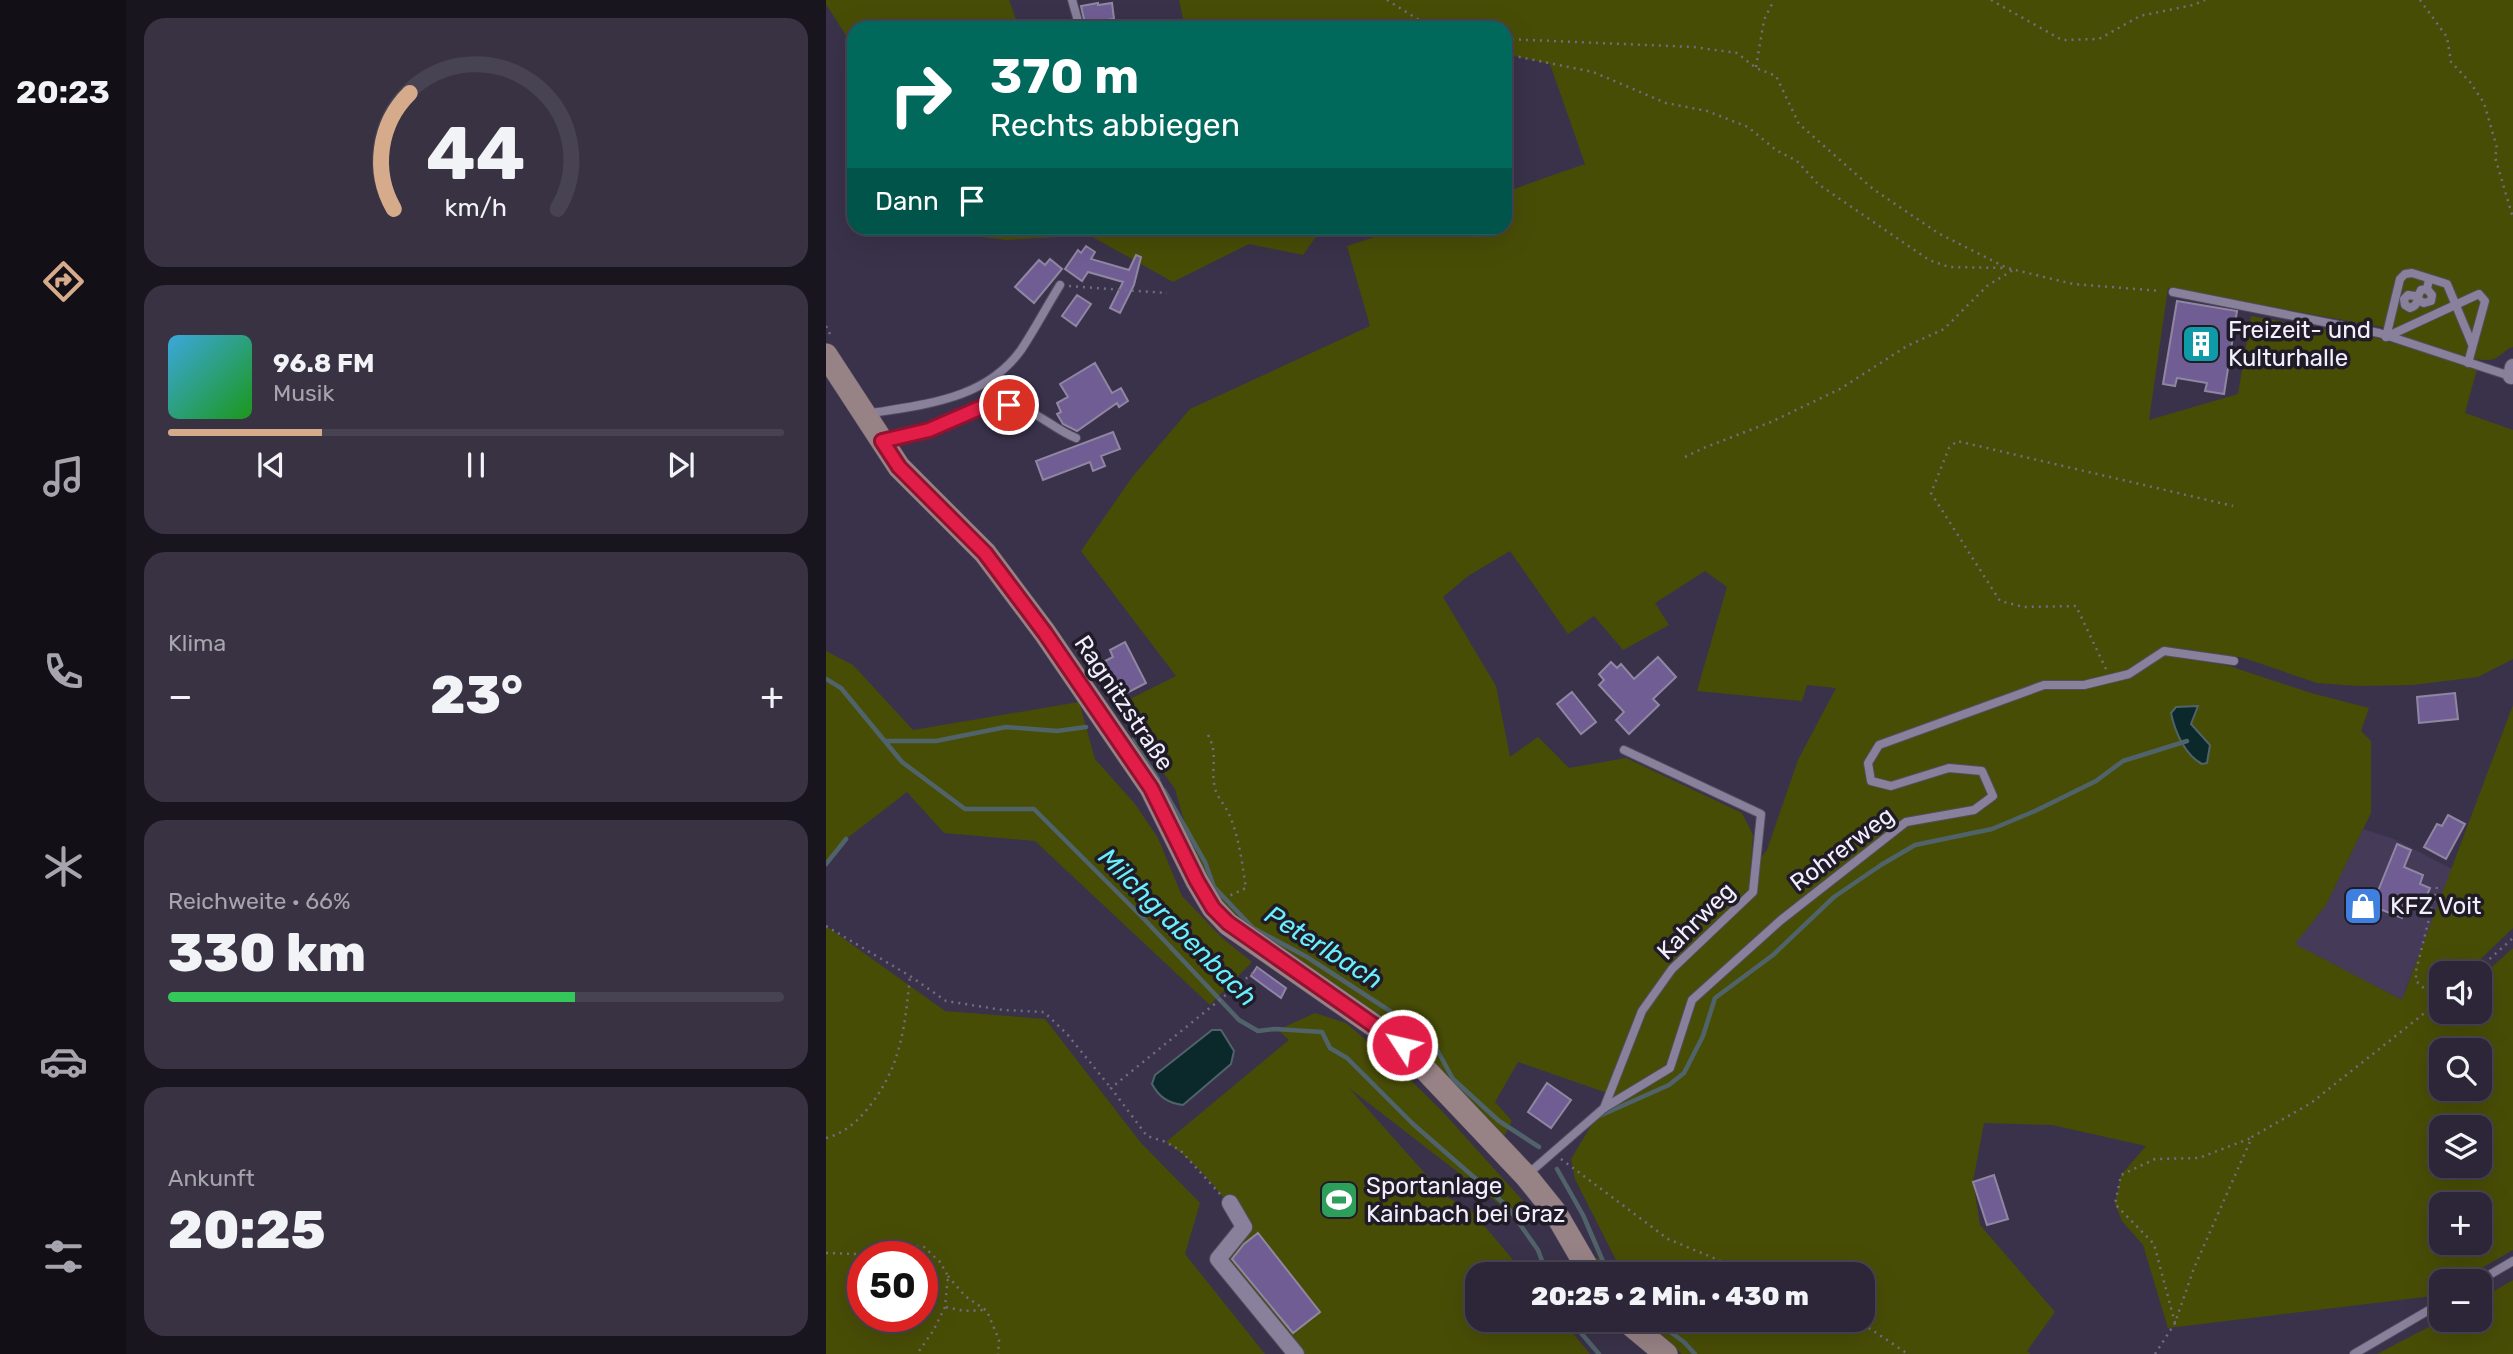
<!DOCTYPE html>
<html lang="de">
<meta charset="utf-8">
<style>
:root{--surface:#2c2638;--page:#383243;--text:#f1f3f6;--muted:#a6a5ae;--line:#484353;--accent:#d6ab8b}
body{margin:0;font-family:Rubik,sans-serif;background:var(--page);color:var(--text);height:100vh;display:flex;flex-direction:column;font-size:26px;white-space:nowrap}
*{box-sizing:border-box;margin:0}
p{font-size:23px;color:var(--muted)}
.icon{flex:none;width:38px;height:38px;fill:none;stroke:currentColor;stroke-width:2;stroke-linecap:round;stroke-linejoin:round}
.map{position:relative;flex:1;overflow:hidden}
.drawer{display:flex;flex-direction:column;gap:18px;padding:18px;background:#18151f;width:700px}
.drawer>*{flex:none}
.hud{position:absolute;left:21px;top:21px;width:665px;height:214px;border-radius:21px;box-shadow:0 7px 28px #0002,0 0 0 2px var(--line);background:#00695c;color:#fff;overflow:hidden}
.fabs{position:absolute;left:1603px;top:961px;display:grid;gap:14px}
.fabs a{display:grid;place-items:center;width:63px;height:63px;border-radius:14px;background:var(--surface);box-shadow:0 7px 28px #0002,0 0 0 2px var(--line);font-size:35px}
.speed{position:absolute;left:21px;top:1241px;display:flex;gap:14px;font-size:35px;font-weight:700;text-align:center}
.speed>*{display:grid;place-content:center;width:91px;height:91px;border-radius:50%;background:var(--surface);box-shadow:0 7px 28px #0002,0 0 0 2px var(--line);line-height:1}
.speed .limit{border:10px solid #d22;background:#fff;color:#111}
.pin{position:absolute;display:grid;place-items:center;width:60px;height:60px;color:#fff;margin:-30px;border:4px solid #fff;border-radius:50%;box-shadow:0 2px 7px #0007}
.me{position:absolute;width:77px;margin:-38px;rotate:305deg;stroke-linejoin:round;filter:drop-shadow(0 0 5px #0008)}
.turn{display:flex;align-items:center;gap:24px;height:147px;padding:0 28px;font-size:32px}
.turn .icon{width:91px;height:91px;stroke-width:2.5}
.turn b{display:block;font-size:49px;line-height:60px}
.then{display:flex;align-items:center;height:66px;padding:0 28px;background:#0003;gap:14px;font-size:26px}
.big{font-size:52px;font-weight:800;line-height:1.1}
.drawer .card{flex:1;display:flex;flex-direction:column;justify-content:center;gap:10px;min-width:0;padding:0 24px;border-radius:21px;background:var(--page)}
.drawer .dial{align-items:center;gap:0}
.dial svg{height:182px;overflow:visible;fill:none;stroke:var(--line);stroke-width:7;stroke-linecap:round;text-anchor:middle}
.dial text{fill:var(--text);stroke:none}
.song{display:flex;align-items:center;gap:21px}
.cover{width:84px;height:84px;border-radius:10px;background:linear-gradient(135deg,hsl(200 70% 55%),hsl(120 70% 35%))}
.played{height:7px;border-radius:4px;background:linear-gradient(90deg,var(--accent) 25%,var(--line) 25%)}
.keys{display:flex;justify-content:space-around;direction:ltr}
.heat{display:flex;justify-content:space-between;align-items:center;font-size:38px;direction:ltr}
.charge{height:10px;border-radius:5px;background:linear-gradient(90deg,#34c759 66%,var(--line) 0)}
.trip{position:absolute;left:639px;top:1262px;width:410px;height:70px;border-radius:21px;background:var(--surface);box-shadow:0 7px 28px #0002,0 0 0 2px var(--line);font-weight:800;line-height:70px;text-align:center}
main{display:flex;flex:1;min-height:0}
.tab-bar{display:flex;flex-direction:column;width:126px;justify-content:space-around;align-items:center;background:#120f16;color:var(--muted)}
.tab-bar .icon{width:49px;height:49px}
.tab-bar .current{color:var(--accent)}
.tab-bar b{font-size:32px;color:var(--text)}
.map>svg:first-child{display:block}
.built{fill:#453b59}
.green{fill:#484d06;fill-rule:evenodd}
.water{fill:#0b282b;stroke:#50636a;stroke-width:2}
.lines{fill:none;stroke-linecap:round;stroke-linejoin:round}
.stream{stroke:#50636a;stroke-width:4.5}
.building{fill:#705d94;stroke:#8f87a2;stroke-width:2}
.service-casing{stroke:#534d60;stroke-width:10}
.minor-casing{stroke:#534d60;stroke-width:18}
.secondary-casing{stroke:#534d60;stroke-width:24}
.path{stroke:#736c81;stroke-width:2.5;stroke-dasharray:2 5;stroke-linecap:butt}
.service{stroke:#89809b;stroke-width:8}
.minor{stroke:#89809b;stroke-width:16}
.secondary{stroke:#978285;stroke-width:23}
.route-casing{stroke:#92132f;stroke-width:18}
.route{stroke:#e11d48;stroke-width:12}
.labels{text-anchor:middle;stroke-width:7;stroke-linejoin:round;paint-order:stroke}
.poi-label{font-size:24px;fill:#f2eefd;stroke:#201c27;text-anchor:start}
.street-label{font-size:24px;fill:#f2eefd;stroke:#201c27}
.water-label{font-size:26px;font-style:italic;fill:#6aeffe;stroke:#201c27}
</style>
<main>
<nav class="tab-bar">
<b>20:23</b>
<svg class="icon current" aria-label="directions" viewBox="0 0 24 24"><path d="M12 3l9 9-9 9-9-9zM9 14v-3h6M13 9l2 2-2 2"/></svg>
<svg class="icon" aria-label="music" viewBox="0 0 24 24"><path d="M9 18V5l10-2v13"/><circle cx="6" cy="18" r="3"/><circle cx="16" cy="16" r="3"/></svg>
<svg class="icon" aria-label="phone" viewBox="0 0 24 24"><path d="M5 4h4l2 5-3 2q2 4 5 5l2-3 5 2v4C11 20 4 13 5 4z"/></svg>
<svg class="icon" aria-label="climate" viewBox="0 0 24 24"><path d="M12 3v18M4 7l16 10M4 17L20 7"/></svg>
<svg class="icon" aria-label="car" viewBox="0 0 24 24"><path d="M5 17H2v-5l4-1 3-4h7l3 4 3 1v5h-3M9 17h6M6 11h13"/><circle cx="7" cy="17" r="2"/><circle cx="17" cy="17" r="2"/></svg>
<svg class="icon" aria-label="filters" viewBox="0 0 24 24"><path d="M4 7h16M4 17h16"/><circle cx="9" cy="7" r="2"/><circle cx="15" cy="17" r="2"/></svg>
</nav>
<section class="drawer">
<div class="card dial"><svg viewBox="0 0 100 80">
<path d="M14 69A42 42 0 1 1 86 69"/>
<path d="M14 69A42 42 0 0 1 21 18" stroke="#d6ab8b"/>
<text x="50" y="56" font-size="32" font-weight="700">44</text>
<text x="50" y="72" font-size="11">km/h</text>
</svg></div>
<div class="card">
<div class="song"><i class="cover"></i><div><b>96.8 FM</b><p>Musik</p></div></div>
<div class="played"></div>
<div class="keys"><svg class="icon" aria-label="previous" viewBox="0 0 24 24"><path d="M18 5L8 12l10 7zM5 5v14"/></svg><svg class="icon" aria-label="pause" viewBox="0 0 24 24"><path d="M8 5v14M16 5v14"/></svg><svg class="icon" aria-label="next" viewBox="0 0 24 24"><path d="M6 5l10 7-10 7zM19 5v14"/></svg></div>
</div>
<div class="card"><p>Klima</p>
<div class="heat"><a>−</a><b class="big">23°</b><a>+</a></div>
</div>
<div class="card"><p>Reichweite · 66%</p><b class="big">330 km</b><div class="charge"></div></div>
<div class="card"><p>Ankunft</p><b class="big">20:25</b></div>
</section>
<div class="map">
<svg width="1687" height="1354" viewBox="0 0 1687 1354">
<rect width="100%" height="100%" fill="#3a324a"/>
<path class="built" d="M1537,829L1568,839L1626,869L1576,1000L1468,944L1500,905Z"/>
<path class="green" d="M0,0H183L193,28H28V48L0,4Z
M353,0H1687V347C1679,349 1675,356 1668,359C1649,366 1576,336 1556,327L1342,288L1323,420L1412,394L1425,316L1551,338L1651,369L1639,413L1687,430V659L1652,677L1586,685L1532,686L1491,683L1418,658L1354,648L1351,657L1403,666L1485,693L1543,708L1535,731L1545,741V813L1500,905L1469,944L1576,1000L1687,705V928L1640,973H1615V991L1608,997L1615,998V1012H1654V978L1687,948V1250L1633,1281H1615V1291L1607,1296L1342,1328L1317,1245L1296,1221L1289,1204L1295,1175L1320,1146L1226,1125L1158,1123L1147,1181L1154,1225L1229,1312L1201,1351L1205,1354H856L815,1320H1036V1274H778L766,1257L792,1264L749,1179L745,1159L784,1094L692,1062L669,1102L686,1121L678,1136L641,1105L576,1036L535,1002L495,978L392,903L372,869L349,789L310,734L288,707L350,676L255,551L307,476L364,409L544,326L521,246L575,228H679V192L759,164L724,64L679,54V28H359ZM684,551L742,634L768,616L797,650L843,625L829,603L879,571L901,587L871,691L976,701L981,685L1010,688L972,760L941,850L924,871L927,835L916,813L800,758L743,768L712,737L684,757L670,686L617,597L642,576ZM1350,707H1371L1365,724L1384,745L1381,763L1368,759L1362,750ZM1615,1050H1654V1088H1615ZM1615,1127H1654V1166H1615ZM1615,1204H1654V1242H1615Z
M117,228H491L494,231L477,255L423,244L347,282L263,235L181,240L120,233Z
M0,651L27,665L87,730L253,702L269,759L309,804L332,838L356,896L397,939L426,962L384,1005L209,841L118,833L81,792L20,839L0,864Z
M0,926L119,1011L219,1019L315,1143L374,1203L359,1254L439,1354H0ZM37,1256H96V1316H37Z
M489,1013L520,1023L568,1064L616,1111L698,1202L699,1224L523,1088L619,1196L645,1210L699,1274H651V1320H736L764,1354H470L392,1259L418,1227C401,1199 368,1159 340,1142L463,1040L452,1030Z
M1687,1280V1354H1551L1616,1320H1654V1299Z"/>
<path class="water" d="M1372,706L1365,724L1384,745L1381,763L1376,764C1359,755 1349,732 1345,713L1350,707Z
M386,1030H395L408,1051L405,1064L357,1105C342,1103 333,1097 326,1084L329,1075Z"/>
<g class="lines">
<path class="stream" d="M0,679L15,688L76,762L139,809H208L319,920L413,1020L432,1031L449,1029L496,1032L504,1048L521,1058L587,1124L681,1206L712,1250L721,1274
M306,740L332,779
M60,741H110L180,727L231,731L260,727
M338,790L379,862L388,887L427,928L481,957L564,1011L610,1048L627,1079L673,1121L713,1147
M0,864L20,839
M771,1117L843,1085L858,1073L877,1036L889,998L947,955L1008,897L1055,865L1089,845L1166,829L1209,811L1270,781L1297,761L1361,741
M731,1169L757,1215L779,1266L785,1274
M744,1320L773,1354
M828,1320L858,1342L869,1354"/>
</g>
<path class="building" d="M272,3V5L286,3L288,19L274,21L275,28H260L255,6Z
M260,246L269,252L265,259L303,270L310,255L315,257L308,285L294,313L284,308L297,282L262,272L256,281L239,269L252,250L255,253Z
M224,259L236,269L208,303L189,287L213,260L219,265Z
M251,295L265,304L250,326L236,316Z
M1351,301L1411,311L1398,394L1379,391L1381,383L1351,378L1349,386L1337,384Z
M269,363L286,393L295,388L302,401L293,407L291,403L251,431L237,424L231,414L235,412L231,403L242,397L234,384Z
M287,432L294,449L275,456L279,466L267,471L264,462L217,480L210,461Z
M299,642L320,683L297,695L279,661L287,657L284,650Z
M832,657L850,677L827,699L833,705L803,734L790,720L798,712L773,685L778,680L773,674L785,662L791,668L795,664L808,679Z
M746,692L770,722L755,734L731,704Z
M1629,693L1632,719L1593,723L1591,697Z
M1622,815L1639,824L1620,859L1598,847L1611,824L1616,826Z
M1571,844L1585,850L1578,867L1597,875L1594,884L1604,888L1599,900L1591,897L1587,907L1581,904L1576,918L1546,906Z
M431,967L460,988L455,998L425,976Z
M721,1083L745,1100L725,1128L702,1112Z
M1168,1175L1182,1219L1161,1225L1147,1182Z
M432,1233L494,1312L467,1333L406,1259L418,1244Z"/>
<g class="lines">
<defs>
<path id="service" d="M246,0L254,28
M1601,289L1595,290C1590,297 1594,305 1584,308L1579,305L1578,299L1582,295L1589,296C1592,299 1594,302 1598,303L1605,301L1606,295L1601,289L1603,279
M1347,292L1553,333L1687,377
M1560,337L1653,294L1659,301L1642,363
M1560,337L1574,279L1579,274L1586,273L1621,284L1646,344
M41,414C97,404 158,401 195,350C209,329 221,306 234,285
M59,441C74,437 92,435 106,429C130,419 156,402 183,405C210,409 227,429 250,438
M778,1108L816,1011L846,969L927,892L935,814L798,750
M702,1174L778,1108L844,1068L866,1000L955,920L1080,822L1148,810L1167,796L1156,771L1123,768L1065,786L1045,781L1042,763L1053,745L1218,685H1258L1303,674L1338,651L1408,661
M1653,1281L1687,1261
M1528,1354L1615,1303"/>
<path id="minor" d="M1685,376L1687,367
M404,1203L418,1227L392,1259L470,1354"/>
<path id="secondary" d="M0,355L73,467L159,553L219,633L325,788L371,881L387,908L402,924L576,1045L700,1176L729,1212L765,1274
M799,1320L840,1354"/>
</defs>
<use href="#service" class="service-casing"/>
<use href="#minor" class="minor-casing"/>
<use href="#secondary" class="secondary-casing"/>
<path class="path" d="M561,0L606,28
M1165,0L1236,40L1273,39L1314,16L1367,5L1379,0
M1594,0L1621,37L1625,62L1644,82L1658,103L1671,148L1669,157L1687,218
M679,39L868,47L911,53L930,68L950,76L973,124L1047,189L1112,233L1181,268L1247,284L1335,291
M679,54L767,72L840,103L881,111L922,127L950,150L971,161L992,184L1103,260L1123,267L1178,268
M930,67L938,20L948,0
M243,286L341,293
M0,326L5,336
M859,457L880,447L945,422L1014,389L1081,346L1118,329L1161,286L1187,270
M1280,669L1250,606L1198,607L1174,601L1105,493L1123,448L1131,441L1407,506
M382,735C393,755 384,767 389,788C391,797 398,804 402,812C413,835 416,863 420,888L401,897
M1611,887L1590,971V981L1613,1002
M0,926L84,976L120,1001L177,1010L218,1012L241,1034L285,1088
M1648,973L1687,938
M0,1138C20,1133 34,1119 46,1103C76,1063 79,1024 84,976
M735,1159L842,1239L926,1274
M394,1194L355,1151L340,1142L321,1136L285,1088L433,968
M0,1253L28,1254L72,1246L98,1247L114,1262L122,1276L119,1307L107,1331L91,1354
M122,1276L139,1296L161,1311L173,1340L172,1354
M120,1307L138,1311L158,1310
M1031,1320L1082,1354
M1349,1323L1328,1244L1289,1204L1295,1175L1329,1159L1373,1158L1425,1138
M1329,1354L1349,1323L1368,1268L1426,1137L1485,1103L1615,1000"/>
<use href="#service" class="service"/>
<use href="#minor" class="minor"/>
<use href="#secondary" class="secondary"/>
</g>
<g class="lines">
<defs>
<path id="route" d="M183,405L156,407L103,430L56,441L73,467L159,553L219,633L325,788L371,881L387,908L402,923L576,1045"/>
</defs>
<use href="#route" class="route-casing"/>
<use href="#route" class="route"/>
</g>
<defs>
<symbol id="building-square" viewBox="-11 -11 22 22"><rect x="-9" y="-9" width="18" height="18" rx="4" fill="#0f9aa8" stroke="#201c27"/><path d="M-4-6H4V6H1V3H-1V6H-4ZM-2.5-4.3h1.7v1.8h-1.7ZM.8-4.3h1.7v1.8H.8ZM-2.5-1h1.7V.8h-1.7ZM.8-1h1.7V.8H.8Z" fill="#fff"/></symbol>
<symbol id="shop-square" viewBox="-11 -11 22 22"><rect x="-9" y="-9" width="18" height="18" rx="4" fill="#3f7fe0" stroke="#201c27"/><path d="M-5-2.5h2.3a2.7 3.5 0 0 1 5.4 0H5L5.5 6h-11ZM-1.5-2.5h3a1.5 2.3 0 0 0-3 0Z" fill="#fff"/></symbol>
<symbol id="stadium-square" viewBox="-11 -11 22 22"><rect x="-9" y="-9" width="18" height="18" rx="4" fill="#2e9e5b" stroke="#201c27"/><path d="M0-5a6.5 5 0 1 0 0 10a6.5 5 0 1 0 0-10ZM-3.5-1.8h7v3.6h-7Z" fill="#fff"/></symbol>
</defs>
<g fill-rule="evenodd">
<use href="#building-square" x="1353" y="322" width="44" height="44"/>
<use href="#shop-square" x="1515" y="884" width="44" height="44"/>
<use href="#stadium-square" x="491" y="1178" width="44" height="44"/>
</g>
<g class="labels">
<g class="poi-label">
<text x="1402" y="338">Freizeit- und<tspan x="1402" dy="28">Kulturhalle</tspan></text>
<text x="1564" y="914">KFZ Voit</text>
<text x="540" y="1194">Sportanlage<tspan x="540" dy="28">Kainbach bei Graz</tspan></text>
</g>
<g class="street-label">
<text transform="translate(298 703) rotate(56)" y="8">Ragnitzstraße</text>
<text transform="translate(1016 849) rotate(-37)" y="8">Rohrerweg</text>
<text transform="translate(870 921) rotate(-45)" y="8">Kahrweg</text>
</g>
<g class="water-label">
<text transform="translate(352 927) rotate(45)" y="9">Milchgrabenbach</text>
<text transform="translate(498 947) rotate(32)" y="9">Peterlbach</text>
</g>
</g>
</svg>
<div class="fabs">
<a><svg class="icon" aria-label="sound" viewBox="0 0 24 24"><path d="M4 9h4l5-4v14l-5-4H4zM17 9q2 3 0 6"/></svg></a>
<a><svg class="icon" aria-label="search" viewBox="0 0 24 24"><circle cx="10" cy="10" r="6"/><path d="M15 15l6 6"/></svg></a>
<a><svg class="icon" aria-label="layers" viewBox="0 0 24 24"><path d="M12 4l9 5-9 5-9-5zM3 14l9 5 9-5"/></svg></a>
<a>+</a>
<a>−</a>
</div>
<div class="speed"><div class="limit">50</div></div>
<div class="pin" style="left:183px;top:405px;background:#d93025"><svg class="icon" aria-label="arrive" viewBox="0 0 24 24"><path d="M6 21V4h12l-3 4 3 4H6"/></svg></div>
<svg class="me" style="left:576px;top:1045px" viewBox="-20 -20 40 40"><circle r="17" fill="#e11d48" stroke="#fff" stroke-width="3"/><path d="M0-11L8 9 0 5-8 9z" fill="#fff"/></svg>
<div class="trip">20:25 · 2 Min. · 430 m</div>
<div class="hud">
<div class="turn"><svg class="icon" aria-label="right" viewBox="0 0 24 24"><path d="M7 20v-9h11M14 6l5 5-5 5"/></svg><div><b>370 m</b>Rechts abbiegen</div></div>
<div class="then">Dann<svg class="icon" aria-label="arrive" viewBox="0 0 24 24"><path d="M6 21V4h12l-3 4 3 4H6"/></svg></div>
</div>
</div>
</main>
